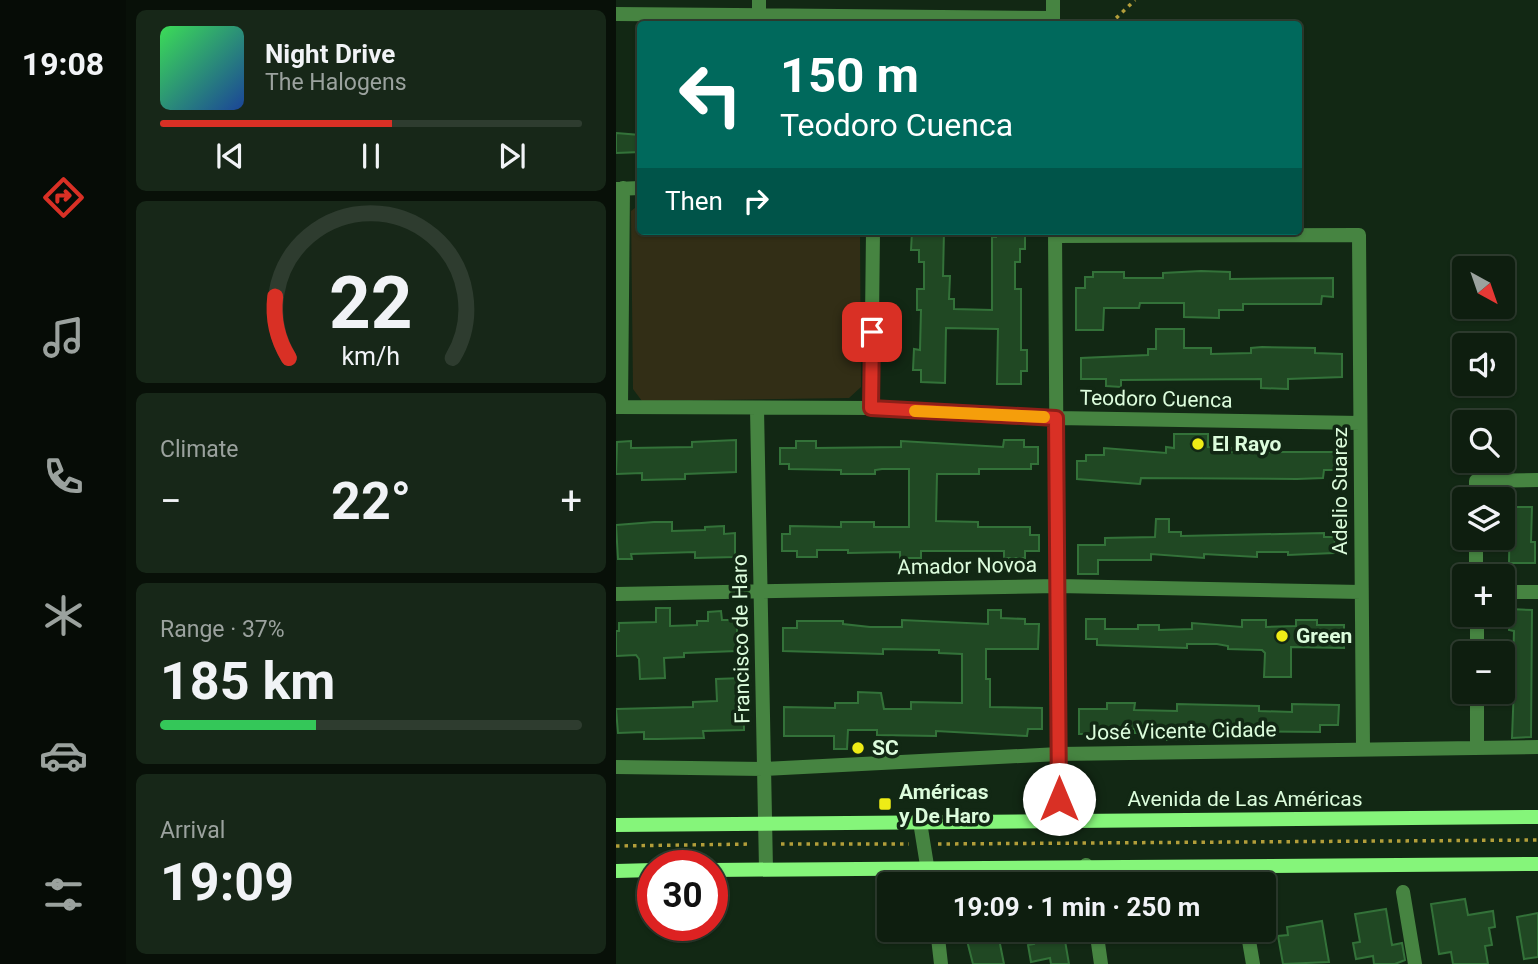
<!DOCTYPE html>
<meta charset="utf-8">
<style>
:root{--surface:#0e1e0f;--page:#172718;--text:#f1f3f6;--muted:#9ba29e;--line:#2e3c2f;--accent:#d93025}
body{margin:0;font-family:Roboto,sans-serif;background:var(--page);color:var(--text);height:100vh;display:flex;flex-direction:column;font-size:26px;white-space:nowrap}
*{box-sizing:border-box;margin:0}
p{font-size:23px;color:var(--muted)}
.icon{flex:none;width:38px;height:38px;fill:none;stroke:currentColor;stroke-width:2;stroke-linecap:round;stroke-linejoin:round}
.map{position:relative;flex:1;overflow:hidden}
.details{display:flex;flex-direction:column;gap:10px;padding:10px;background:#081008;width:490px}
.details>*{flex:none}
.banner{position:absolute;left:21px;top:21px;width:665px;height:214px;border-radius:7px;box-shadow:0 2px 5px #0004,0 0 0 2px var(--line);background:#00695c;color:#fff;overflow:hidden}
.needle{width:46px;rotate:140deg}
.controls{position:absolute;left:836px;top:256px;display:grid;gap:14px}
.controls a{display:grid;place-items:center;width:63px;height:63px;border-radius:7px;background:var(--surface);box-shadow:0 2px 5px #0004,0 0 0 2px var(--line);font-size:35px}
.speed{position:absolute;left:21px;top:850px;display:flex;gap:14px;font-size:35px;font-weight:700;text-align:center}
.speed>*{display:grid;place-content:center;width:91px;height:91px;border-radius:50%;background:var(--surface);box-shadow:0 2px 5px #0004,0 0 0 2px var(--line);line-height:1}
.speed .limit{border:10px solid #d22;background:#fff;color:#111}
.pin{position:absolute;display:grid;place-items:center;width:60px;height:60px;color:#fff;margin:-30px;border-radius:14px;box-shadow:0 4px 10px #0006}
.me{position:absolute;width:77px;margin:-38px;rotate:0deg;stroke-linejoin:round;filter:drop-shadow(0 0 5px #0008)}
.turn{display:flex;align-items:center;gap:24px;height:147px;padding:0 28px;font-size:32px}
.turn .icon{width:91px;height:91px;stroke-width:2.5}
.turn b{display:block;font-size:49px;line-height:60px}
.then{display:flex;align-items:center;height:66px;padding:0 28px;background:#0003;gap:14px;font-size:26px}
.big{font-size:52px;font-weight:700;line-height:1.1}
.details .widget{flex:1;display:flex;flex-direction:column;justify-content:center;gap:10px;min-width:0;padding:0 24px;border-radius:10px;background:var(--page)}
.details .dial{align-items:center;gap:0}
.dial svg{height:182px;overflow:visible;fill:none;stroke:var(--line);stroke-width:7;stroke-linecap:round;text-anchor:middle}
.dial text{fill:var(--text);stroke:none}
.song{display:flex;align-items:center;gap:21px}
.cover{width:84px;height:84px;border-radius:10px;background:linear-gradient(135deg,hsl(130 70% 55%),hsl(220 70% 35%))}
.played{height:7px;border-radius:4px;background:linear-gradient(90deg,var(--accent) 55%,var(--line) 55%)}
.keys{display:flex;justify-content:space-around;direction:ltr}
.heat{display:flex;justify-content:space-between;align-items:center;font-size:38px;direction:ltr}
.charge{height:10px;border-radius:5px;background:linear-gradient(90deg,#34c759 37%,var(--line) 0)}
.trip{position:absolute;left:261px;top:872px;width:399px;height:70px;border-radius:7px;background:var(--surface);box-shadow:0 2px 5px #0004,0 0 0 2px var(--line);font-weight:700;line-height:70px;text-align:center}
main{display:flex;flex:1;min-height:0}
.tab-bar{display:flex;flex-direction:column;width:126px;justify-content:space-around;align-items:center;background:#060c06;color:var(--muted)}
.tab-bar .icon{width:49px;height:49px}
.tab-bar .on{color:var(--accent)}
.tab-bar b{font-size:32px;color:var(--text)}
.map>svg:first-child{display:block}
.green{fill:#322e16}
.building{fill:#204823;stroke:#337239;stroke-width:2}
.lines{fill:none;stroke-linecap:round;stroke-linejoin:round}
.path{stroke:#b39e3a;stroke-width:3.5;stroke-dasharray:3.5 5;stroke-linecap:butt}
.street{stroke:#468441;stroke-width:14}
.secondary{stroke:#85f57a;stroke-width:14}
.route-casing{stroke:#8d1f18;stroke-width:18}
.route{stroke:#d93025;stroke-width:12}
.slow{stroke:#f59e0b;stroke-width:12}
.poi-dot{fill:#eeec16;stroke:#122814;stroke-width:2.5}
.labels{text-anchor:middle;stroke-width:7;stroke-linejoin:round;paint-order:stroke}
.street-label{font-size:21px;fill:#dcfcdc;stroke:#122814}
.poi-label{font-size:21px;font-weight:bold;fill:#dcfcdc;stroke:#122814;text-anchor:start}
</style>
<main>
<nav class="tab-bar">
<b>19:08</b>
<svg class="icon on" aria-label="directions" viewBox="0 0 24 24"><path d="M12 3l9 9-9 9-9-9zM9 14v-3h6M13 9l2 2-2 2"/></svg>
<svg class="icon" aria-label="music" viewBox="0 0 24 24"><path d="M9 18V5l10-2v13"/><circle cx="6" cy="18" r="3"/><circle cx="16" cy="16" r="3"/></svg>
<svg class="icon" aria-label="phone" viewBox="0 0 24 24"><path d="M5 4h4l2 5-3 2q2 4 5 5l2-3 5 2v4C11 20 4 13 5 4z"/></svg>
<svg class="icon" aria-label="climate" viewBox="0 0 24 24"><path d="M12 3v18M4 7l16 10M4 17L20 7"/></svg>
<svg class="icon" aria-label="car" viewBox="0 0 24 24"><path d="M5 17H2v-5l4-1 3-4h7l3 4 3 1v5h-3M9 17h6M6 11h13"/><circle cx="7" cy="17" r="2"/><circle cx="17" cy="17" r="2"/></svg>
<svg class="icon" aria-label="filters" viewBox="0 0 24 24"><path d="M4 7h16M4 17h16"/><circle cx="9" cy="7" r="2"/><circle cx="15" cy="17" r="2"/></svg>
</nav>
<section class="details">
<div class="widget">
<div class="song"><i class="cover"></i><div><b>Night Drive</b><p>The Halogens</p></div></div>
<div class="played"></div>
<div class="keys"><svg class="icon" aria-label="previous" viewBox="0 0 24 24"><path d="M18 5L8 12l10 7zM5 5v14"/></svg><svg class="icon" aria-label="pause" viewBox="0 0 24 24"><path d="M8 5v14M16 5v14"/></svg><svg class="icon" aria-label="next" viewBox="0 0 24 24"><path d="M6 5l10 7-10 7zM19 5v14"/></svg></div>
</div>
<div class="widget dial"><svg viewBox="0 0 100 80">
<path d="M14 69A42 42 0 1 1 86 69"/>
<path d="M14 69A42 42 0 0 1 8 42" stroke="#d93025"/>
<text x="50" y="56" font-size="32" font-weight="700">22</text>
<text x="50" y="72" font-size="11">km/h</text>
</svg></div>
<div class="widget"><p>Climate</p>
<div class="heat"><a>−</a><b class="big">22°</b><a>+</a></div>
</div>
<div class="widget"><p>Range · 37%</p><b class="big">185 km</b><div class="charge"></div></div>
<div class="widget"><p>Arrival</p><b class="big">19:09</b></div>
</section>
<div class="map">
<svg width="922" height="964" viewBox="0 0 922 964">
<rect width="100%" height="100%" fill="#122814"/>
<path class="green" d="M24,204V231H244L245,387L233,398L26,401L17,389L15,211Z"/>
<path class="building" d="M0,133L24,135V152L0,153Z
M296,231H328L327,276H334L333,299H338V309L376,310V237H380V231H409V249H404V262H399V289H405V350H411V371H405V384H381L382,329L330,328L329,383L305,382V370H297L298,349L304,350L305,310H301V289H308V262H303V250H295Z
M585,271L614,272V279L717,278V297L706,296L705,304H627V310H603V318L568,317V303H524L523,308H488L487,330H460V288H469V277H477V272H508V278H547V273Z
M540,329H568V348H595V354L635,353V348L646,347L699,348V353L726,354V377L672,379V389L645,388V379L505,380V387L490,386V379H465V358L532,355V349H540Z
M558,434H592V447L615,448L614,452H719V470H708L707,478L681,479L525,478L524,484L461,479V461H470V455H488V448L550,453V447L558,448Z
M120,440V472L69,474V479L26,480V473L0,474L1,442L15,441V448L76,447V442Z
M388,440H408V447H422V464H415V469H363V474H321L320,521L362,522V527H414V535H423V551H409V558H388V551H305V558H284V552L232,553V550H201V557H181V551H166V534H174V526L225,527V522H258V527H293V469H266L259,470V474H225V470L173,469V464H164V448H180V441H200V448L285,447V441L387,447Z
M894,507H916L915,542H919V563H893Z
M540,519H553V532H565V536L708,533V537H719L718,553L672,555V552H641V557L588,554V558L535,554V560H482V574H462V545H489V538L539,537Z
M38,522H56V531L89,530V527L108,526V534L119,533V557L79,558V552L15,554L16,559H2L0,525Z
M40,608H54V626L81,625V621H92V612L105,611L106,620H121V651L68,653V657L48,658L49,678L24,679L23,659L20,655L0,656V631H3V623L40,622Z
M894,609L916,610L915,737L896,738L898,685H894V665H897L898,631L893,630Z
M372,610H385V618L409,619V624H423L422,649H370V679H374V707L426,708V729H412L411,736L320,731V736L261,735V730H232L231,749H218V736H168V707L219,708V703H242V692L265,693L268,709H295V702L346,703V654L323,653V650L267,649V654L167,651V628H181V621H227V624L254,627H286V620L372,624Z
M470,619H489V629H522V625H543V630L576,629V623L626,627V620H650V627L680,626V620H701V625H728V648L675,647V677H648L649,653L646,650L612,649V646L601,644H571V648L481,645V639H470Z
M127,678L128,730L87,731L88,738L42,739H28V732L2,733L0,709L77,707V702L101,701L100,679Z
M491,703H519L518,710L561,711V704L643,706V711L676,712V704L723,705L722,725H704V732L594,731L573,733V740H551V733H519V729H484V734H463V709H491Z
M849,899L852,915L877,911L879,927L873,928L876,945L869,946L872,964H837L835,952L823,954L815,904Z
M770,909L776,945L786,943L789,960L779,964H758L757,956L740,959L737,943L744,942L739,914Z
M922,913V957L908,959L901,917Z
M706,921L713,962L667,964L662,936L672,935L671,927Z
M348,929H381L388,964H357Z
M415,929H447L453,964H435L434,958L415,962L412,945L418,944Z"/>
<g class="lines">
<path class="path" d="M494,24L519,0
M165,844H293
M322,844L922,840
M0,846L136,844"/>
<path class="street" d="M143,0V24
M437,0V24
M0,14L437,18
M0,189L24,188
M439,231L443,821
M439,236L743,235L747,748
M0,407L255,408L440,418L744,423
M5,407L7,188
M255,408L257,231
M141,409L150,869
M860,499V481L922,480
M860,537V576
M887,592H922
M0,594L442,586L745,592
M861,614V653
M861,691V747
M0,767L148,769L443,754L922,747
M304,822L314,884
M470,865L473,884
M787,892L799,964
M321,929L325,964
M480,929L485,964
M631,929L637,964"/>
<path class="secondary" d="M0,825L922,817
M96,870L922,864
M0,871L37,870"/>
</g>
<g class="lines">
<defs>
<path id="route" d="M256,332L255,408L440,418L443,799"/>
</defs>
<use href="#route" class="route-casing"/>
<use href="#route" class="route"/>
<path class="slow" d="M299,411L428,417"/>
</g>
<g class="poi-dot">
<circle cx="582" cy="444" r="7"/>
<circle cx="666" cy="636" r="7"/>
<circle cx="242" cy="748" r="7"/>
<rect x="262" y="797" width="14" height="14" rx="3.5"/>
</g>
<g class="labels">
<g class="street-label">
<text transform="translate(540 399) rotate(1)" y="7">Teodoro Cuenca</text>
<text transform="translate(724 491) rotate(-90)" y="7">Adelio Suarez</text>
<text transform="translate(351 566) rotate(-1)" y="7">Amador Novoa</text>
<text transform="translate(125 639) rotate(-91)" y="7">Francisco de Haro</text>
<text transform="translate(565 731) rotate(-1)" y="7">José Vicente Cidade</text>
<text x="629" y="806">Avenida de Las Américas</text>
</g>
<g class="poi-label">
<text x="596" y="451">El Rayo</text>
<text x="680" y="643">Green</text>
<text x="256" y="755">SC</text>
<text x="283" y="799">Américas<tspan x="283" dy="24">y De Haro</tspan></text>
</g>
</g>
</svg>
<div class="controls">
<a><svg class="needle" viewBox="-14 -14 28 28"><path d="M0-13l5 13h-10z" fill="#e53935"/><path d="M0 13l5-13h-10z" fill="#9ba29e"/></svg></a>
<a><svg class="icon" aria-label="sound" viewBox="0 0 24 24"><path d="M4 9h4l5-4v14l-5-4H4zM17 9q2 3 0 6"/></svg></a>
<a><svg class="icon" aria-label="search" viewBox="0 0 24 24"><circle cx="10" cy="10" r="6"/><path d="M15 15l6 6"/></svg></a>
<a><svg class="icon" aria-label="layers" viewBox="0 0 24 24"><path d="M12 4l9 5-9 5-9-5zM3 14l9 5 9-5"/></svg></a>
<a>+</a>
<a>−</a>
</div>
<div class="speed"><div class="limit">30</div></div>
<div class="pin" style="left:256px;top:332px;background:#d93025"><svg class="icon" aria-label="arrive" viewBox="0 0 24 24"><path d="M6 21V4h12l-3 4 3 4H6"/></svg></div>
<svg class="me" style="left:443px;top:799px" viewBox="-20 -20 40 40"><circle r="19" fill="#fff"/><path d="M0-13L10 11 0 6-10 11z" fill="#d93025"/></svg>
<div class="trip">19:09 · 1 min · 250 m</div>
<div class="banner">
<div class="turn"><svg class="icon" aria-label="left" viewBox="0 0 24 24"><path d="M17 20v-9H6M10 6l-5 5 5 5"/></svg><div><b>150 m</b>Teodoro Cuenca</div></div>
<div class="then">Then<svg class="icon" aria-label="right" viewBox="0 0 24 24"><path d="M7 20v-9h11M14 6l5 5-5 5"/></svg></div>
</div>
</div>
</main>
